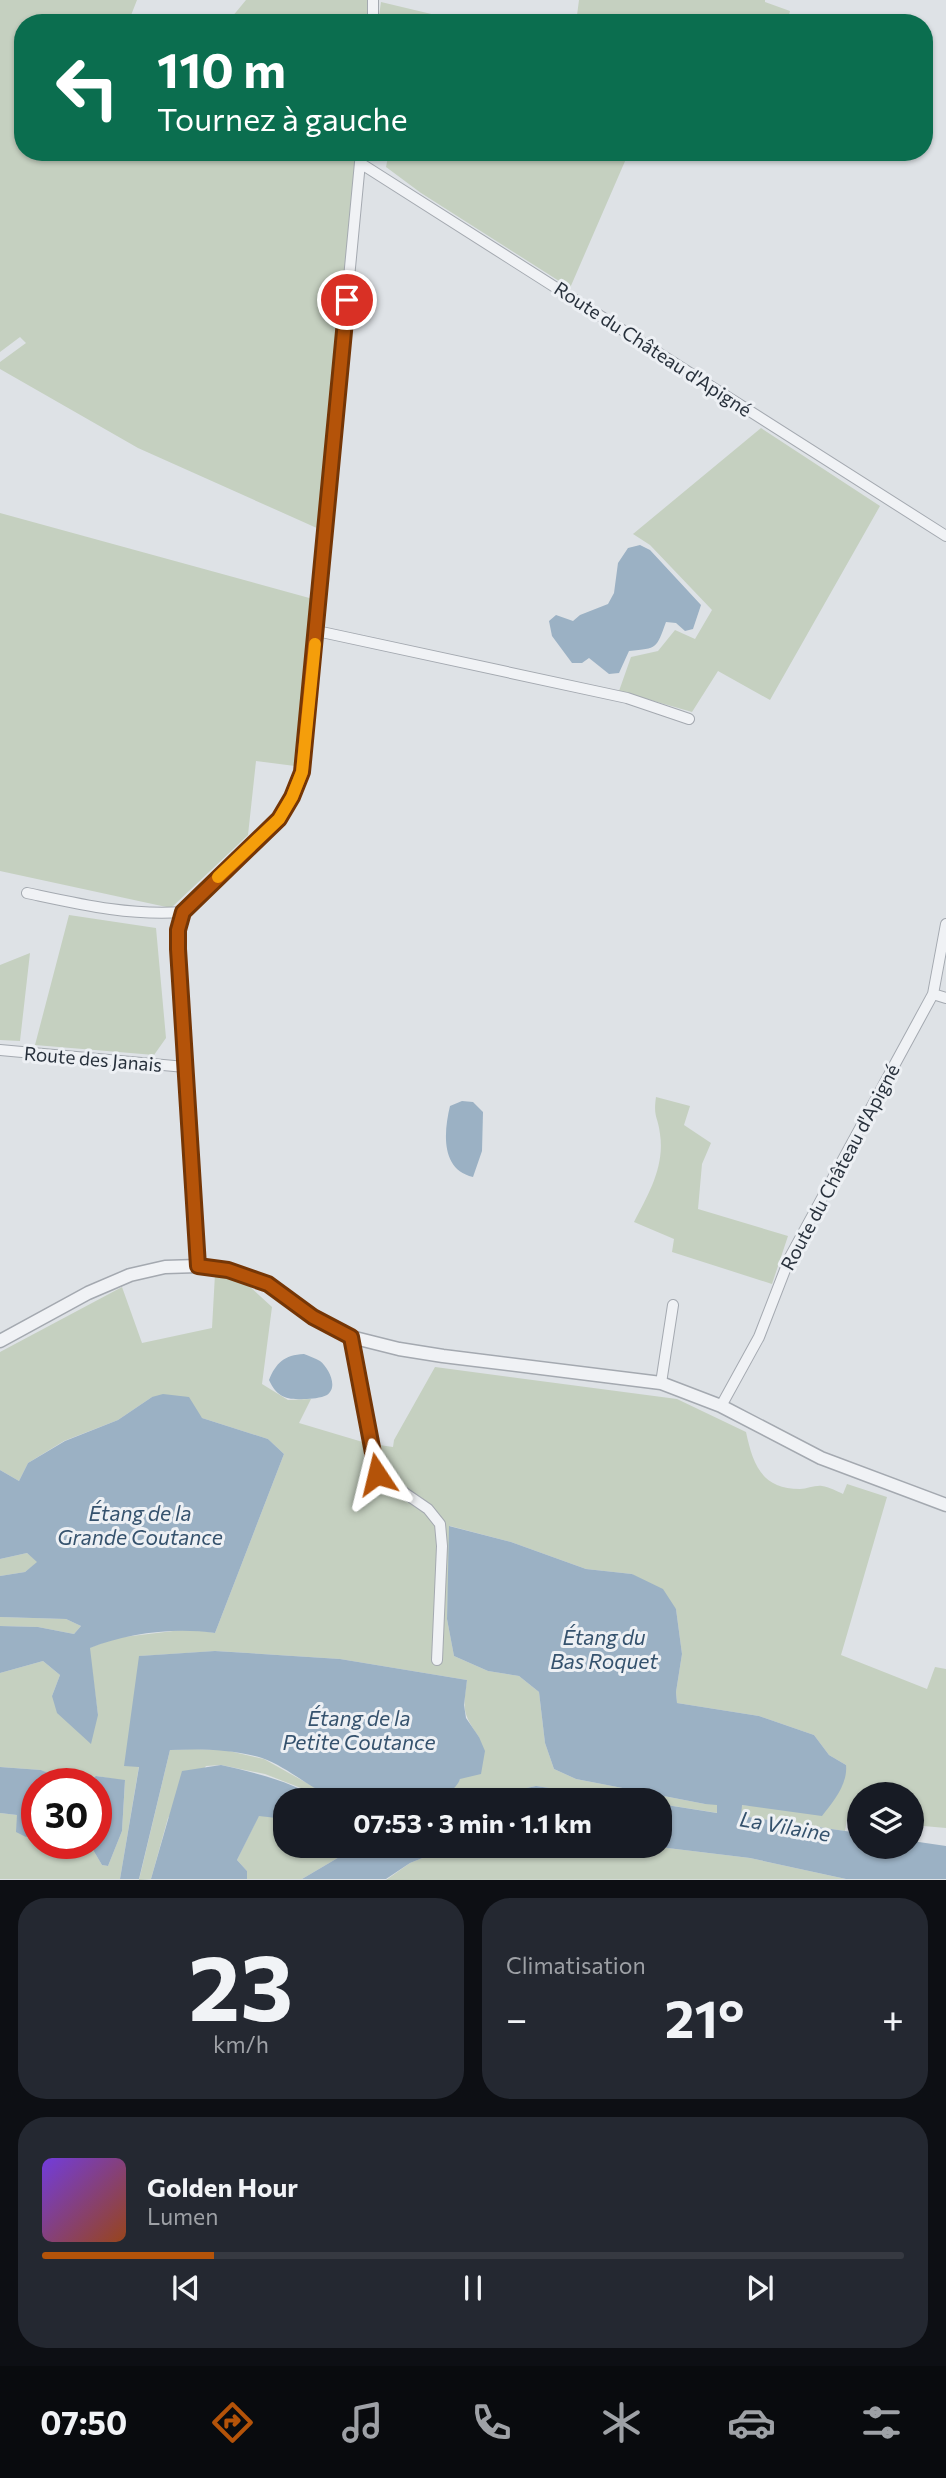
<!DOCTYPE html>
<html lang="fr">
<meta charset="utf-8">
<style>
:root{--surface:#171b24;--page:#242831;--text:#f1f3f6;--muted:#9ea1a6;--line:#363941;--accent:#b45309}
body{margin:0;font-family:Commissioner,sans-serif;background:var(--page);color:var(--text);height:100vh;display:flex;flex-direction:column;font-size:26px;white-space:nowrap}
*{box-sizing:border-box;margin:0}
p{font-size:23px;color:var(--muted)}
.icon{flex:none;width:38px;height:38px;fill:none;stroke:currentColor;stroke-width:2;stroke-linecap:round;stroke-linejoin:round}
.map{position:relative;height:1880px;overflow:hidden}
.drawer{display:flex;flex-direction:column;gap:18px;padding:18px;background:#0d0f14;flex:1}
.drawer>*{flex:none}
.hud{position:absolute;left:14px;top:14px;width:919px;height:147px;border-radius:28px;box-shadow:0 2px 5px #0004;background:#0b6e4f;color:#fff;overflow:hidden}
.buttons{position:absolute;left:847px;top:1782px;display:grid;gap:14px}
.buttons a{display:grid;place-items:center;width:77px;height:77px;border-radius:50%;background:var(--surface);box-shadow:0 2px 5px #0004;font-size:35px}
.speed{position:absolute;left:21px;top:1768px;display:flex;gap:14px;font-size:35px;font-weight:700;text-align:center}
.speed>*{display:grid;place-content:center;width:91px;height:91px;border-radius:50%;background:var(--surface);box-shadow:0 2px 5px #0004;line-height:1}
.speed .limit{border:10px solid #d22;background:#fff;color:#111}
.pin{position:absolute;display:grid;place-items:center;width:60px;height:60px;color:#fff;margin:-30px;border:4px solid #fff;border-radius:50%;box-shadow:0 2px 7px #0007}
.me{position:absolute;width:77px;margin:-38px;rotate:350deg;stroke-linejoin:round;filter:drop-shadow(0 0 5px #0008)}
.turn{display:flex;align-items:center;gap:24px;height:147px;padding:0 28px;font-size:32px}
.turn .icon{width:91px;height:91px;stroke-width:2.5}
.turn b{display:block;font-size:49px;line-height:60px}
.big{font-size:52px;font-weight:700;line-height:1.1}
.drawer .card{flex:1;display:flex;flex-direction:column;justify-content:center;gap:10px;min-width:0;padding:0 24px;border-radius:28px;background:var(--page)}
.drawer .dial{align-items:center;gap:0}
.dial b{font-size:91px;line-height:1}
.song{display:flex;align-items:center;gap:21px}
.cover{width:84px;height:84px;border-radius:10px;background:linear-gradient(135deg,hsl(260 70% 55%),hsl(20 70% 35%))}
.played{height:7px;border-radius:4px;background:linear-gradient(90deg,var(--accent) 20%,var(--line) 20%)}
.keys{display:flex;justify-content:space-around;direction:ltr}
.heat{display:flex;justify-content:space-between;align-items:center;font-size:38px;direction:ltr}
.drawer .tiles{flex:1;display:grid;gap:18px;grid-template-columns:1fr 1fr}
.card:last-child{grid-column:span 2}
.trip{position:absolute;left:273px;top:1788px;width:399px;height:70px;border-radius:28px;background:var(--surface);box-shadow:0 2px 5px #0004;font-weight:700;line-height:70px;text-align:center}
.dock{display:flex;height:112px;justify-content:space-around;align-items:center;background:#090b0e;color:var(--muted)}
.dock .icon{width:49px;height:49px}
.dock .on{color:var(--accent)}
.dock b{font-size:32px;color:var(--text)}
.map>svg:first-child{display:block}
.green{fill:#c5d0c0}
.water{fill:#9bb1c4}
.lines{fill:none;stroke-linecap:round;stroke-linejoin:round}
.minor-casing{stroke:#a4a9b0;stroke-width:12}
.tertiary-casing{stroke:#a4a9b0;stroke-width:15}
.minor{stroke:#f0f2f5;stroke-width:10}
.tertiary{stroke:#f0f2f5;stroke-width:12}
.route-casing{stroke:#753606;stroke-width:18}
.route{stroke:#b45309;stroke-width:12}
.slow{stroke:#f59e0b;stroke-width:12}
.labels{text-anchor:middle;stroke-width:6;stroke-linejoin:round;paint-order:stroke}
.street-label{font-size:19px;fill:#28313c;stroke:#edf0f4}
.water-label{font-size:21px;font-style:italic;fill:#35526d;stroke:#edf0f4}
</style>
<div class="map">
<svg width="946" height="1880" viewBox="0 0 946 1880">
<rect width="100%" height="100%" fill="#dee2e6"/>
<path class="green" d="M0,0H137L128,23H23V152H356L319,529L138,448L0,369V362L26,343L20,337L0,352Z
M246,0H368V23H227Z
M579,0H765V2L790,11L787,23H576Z
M381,2L469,23H378Z
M389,152H629L570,288L421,193L386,167Z
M761,428L880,506L770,700L718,671L692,712L619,691L631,657L658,651L675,630L695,639L712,610L650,545L633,534Z
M0,513L313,599L295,766L256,761L248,835L171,908L0,871Z
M69,915L156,928L166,1038L154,1055L35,1045Z
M30,953L20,1041L0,1040V965Z
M656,1097L690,1106L684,1125L711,1143L702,1164L698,1209L788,1236L772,1284L672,1252L674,1239L634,1222C648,1195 665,1167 660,1134C658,1116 653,1118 656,1097Z
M215,1274L248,1285L272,1307L262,1384L288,1400L311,1399L299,1423L366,1443L393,1447L394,1440L435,1367L677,1399L746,1432C753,1465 762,1489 800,1489C807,1489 815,1485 822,1486C829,1487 837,1491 843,1494L847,1484L887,1497L841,1655L927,1689L935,1667L946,1669V1828L912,1825V1794H859V1820L847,1819L845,1831L741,1816V1805L754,1806L846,1765L829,1755L814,1735L759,1716L677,1703L676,1692L682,1654L676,1609L632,1574L586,1569L511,1542L450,1526L447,1619L454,1656L488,1671L519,1676L539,1692L545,1743L554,1769L576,1779L705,1804H717L718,1813L660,1804V1801H635L536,1786L494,1795L465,1796L452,1801H432L453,1789L460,1779L479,1737C462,1713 463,1709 467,1680L340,1659L216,1651L140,1656L125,1766H139L120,1879H0V1813L17,1815L26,1837L37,1835V1843H89L102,1865L108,1866L122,1831L125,1781L97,1776L88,1783H68L41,1770L0,1767V1673L43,1661L60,1675L52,1696L98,1715L89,1648L115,1638L190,1629L215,1633L284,1454L268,1439L202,1418L152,1397L118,1420L64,1441L28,1463L19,1481L0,1470V1352L122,1287L142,1343L212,1328Z
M27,1553L38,1562L25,1572L0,1576V1559Z
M0,1617L66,1619L81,1626L74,1634L38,1627L0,1626Z
M193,1749L225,1750L264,1759L330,1796L357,1801H324L306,1790L265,1774L221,1765L206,1766L168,1818L151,1879L139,1880L170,1750Z
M259,1815L285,1819V1846H358L302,1879H247V1871L237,1860Z
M452,1846H651L750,1858L846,1879L386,1880L410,1863Z"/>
<path class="water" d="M640,545L650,550L701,605L693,629L685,631L676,623L666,622C656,649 658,648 629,651L619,673L609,674L589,658L582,663H572L552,636L549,621L556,615L573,621L580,615L608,604L614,593L618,563L628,548Z
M462,1101L473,1102L483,1112L482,1151L473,1177C440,1170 444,1131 450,1106Z
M304,1354C309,1356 315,1358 320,1361C328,1367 339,1387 327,1395C321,1398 311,1399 304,1399C286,1400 277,1397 269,1380C276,1363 284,1355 304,1354Z
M163,1394L189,1397L202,1418L268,1439L284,1454L215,1633C174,1627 127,1633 90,1648L98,1715L91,1744L57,1713L52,1696L60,1675L43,1661L0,1673V1626L38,1627L74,1634L81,1626L66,1619L0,1617V1576L25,1572L37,1562L27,1553L0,1559V1470L19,1481L28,1463L65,1441L118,1420L152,1397Z
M449,1526L511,1542L586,1569L632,1574L663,1589L676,1609L682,1654L676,1692L677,1703L759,1716L814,1735L829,1755L846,1765C848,1784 833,1802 822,1816L742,1805L741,1816L859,1833V1846H912V1841L946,1846V1879H846L750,1858L651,1846H660V1804L717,1813V1805L705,1804L576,1779L554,1769L545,1743L539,1692L519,1676L488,1671L454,1656L447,1619Z
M215,1651L340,1659L467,1680L464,1705L466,1718L479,1737L485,1751L481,1774L460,1779C457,1789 441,1799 431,1801C414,1804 343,1801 328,1795C306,1785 285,1766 262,1758C231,1749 202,1749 170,1750L139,1879H120L139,1767L124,1766L139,1656Z
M221,1765C258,1773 291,1782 324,1801H285V1819L259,1816L237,1860L247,1871V1879H151L182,1771Z
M0,1767L41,1770L72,1783H37V1835L26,1837L16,1832L17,1815L0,1813Z
M96,1776L125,1780L122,1831L108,1866L102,1865L89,1843H96V1823L99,1821L96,1818V1783H88Z
M536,1786L635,1801H452L465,1796L494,1795Z
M358,1846H452L410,1863L386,1879H302Z"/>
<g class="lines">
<defs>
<path id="minor" d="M373,23V0
M360,163L946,536
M317,631L627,698L689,719
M27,893C79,904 129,916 183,912
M933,994L946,998
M0,1050L185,1067
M198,1266L178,930L183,912L190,904L279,819L292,797L302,772L361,152
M351,1337L377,1474L428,1509L440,1524L442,1546L437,1660
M661,1383L673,1305
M721,1406L759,1337L790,1257L933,994L946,924"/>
<path id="tertiary" d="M0,1341L88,1293L130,1275L165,1267L198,1266L228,1270L268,1284L313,1317L351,1337L399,1349L443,1356L661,1383L721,1406L821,1458L946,1505"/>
</defs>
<use href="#minor" class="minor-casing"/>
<use href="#tertiary" class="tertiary-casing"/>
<use href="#minor" class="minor"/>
<use href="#tertiary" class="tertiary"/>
</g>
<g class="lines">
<defs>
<path id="route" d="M347,300L302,772L292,797L279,819L183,912L178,930V949L198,1266L228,1270L268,1284L313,1317L351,1337L377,1474"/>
</defs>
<use href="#route" class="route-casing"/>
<use href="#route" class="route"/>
<path class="slow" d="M218,877L279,819L292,797L302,772L315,644"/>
</g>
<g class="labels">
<g class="street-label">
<text transform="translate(653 349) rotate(33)" y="7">Route du Château d'Apigné</text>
<text transform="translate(93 1059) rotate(5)" y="7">Route des Janais</text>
<text transform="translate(840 1167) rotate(-62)" y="7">Route du Château d'Apigné</text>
</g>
<g class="water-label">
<text x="140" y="1521">Étang de la<tspan x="140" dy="24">Grande Coutance</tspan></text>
<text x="604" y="1645">Étang du<tspan x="604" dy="24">Bas Roquet</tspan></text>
<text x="359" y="1726">Étang de la<tspan x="359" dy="24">Petite Coutance</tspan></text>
<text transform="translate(785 1827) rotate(10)" y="7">La Vilaine</text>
</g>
</g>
</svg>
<div class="buttons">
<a><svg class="icon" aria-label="layers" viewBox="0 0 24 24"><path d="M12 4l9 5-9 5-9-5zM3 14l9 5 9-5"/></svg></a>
</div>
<div class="speed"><div class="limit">30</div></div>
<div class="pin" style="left:347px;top:300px;background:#d93025"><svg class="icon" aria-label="arrive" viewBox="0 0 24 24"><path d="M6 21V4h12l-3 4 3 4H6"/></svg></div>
<svg class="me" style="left:377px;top:1474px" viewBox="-20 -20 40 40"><path d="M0-17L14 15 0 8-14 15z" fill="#b45309" stroke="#fff" stroke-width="4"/></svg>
<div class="trip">07:53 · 3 min · 1.1 km</div>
<div class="hud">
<div class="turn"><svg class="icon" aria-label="left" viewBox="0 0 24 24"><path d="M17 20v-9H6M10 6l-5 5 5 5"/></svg><div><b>110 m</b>Tournez à gauche</div></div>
</div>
</div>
<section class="drawer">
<div class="tiles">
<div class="card dial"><b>23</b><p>km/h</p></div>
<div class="card"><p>Climatisation</p>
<div class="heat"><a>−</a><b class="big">21°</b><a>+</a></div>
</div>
<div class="card">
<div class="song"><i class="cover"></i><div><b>Golden Hour</b><p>Lumen</p></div></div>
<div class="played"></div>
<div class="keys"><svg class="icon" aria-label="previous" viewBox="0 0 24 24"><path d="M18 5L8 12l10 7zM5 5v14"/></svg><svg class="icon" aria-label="pause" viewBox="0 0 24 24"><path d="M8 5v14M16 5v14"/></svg><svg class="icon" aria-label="next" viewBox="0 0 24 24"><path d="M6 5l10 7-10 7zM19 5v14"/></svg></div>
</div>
</div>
</section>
<nav class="dock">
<b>07:50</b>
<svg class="icon on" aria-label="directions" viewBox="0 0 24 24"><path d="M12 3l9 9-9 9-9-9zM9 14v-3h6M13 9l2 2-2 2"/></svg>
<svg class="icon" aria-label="music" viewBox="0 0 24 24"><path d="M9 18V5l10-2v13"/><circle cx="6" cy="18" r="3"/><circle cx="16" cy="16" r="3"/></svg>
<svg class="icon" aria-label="phone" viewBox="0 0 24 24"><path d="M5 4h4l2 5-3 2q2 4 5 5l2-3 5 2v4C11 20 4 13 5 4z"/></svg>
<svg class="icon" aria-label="climate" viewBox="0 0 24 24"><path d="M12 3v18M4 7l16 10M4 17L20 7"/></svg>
<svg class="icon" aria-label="car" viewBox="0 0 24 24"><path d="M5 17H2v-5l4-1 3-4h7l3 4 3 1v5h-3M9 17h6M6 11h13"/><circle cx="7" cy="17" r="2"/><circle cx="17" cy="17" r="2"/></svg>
<svg class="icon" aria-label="filters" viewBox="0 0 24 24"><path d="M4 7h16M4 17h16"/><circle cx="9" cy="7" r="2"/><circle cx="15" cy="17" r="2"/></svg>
</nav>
